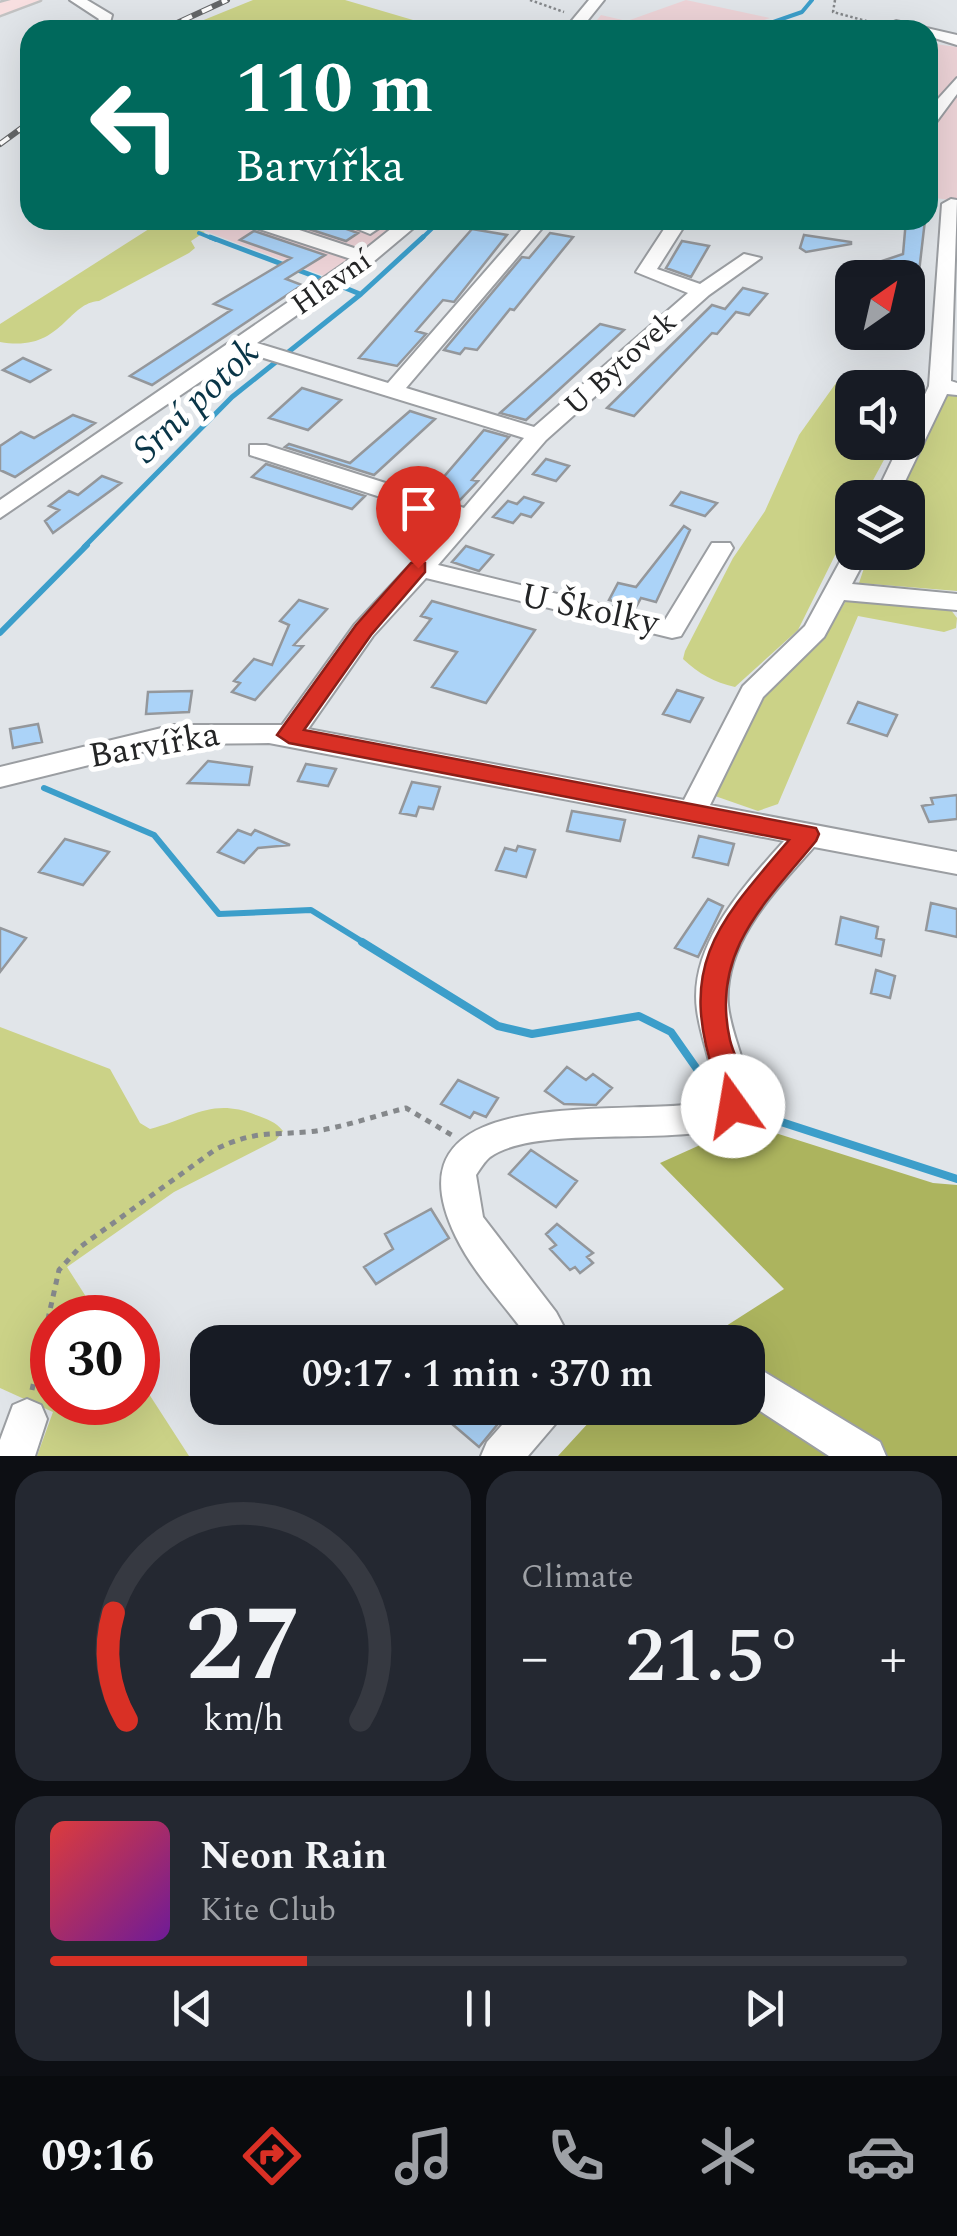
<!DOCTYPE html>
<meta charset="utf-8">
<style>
:root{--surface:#171b24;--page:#242831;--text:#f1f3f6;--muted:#9ea1a6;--line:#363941;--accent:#d93025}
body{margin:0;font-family:Spectral,serif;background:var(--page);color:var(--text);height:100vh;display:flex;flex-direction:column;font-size:38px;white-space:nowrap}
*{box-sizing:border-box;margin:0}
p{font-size:32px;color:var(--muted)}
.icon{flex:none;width:55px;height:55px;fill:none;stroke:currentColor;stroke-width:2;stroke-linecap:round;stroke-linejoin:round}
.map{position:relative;height:1456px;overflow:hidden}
.panel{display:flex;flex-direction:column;gap:15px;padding:15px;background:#0d0f14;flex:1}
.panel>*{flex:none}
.top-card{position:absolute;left:20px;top:20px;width:918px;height:210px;border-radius:30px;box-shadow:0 10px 40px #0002;background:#00695c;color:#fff;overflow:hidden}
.needle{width:65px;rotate:34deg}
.tools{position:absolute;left:835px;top:260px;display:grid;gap:20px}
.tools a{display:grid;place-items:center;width:90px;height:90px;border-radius:20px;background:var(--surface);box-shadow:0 10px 40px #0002;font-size:50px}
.speed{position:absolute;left:30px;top:1295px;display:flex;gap:20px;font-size:50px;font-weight:700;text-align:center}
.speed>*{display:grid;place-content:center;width:130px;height:130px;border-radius:50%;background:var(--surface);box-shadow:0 10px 40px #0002;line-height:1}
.speed .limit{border:15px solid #d22;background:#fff;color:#111}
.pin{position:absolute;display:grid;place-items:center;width:85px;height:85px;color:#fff;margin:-102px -42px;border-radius:50% 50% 50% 0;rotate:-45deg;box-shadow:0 0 10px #0007}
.pin .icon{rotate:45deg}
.me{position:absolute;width:110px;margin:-55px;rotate:347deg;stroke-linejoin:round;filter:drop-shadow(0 0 8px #0008)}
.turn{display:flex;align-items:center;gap:35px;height:210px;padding:0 50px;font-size:45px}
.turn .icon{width:130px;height:130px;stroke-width:2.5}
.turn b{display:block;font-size:70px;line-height:85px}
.big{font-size:75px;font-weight:600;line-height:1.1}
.panel .tile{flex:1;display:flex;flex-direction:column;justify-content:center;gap:15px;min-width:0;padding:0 35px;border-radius:30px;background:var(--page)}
.panel .dial{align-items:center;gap:0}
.dial svg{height:260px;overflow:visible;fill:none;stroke:var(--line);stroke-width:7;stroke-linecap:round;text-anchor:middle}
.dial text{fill:var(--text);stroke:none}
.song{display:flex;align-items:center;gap:30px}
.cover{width:120px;height:120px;border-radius:15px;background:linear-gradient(135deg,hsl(0 70% 55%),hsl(280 70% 35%))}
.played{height:10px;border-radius:5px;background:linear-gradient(90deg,var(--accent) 30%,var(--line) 30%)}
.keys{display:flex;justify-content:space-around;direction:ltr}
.heat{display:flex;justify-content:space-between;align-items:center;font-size:55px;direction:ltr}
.panel .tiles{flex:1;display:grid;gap:15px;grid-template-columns:1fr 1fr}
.tile:last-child{grid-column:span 2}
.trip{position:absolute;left:190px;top:1325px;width:575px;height:100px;border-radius:30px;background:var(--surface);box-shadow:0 10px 40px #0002;font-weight:600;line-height:100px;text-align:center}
.tab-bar{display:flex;height:160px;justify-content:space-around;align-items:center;background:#090b0e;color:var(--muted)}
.tab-bar .icon{width:70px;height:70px}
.tab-bar .on{color:var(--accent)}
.tab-bar b{font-size:45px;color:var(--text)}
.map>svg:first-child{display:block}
.industrial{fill:#edd3d7}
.green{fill:#cbd287}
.forest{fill:#acb45e}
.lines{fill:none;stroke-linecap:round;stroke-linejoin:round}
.stream-far3{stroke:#3c9eca;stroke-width:4}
.stream-far2{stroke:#3c9eca;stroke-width:5}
.stream-far1{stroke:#3c9eca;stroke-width:6}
.stream{stroke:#3c9eca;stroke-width:8}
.building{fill:#abd3f8;stroke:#94979b;stroke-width:2.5}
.minor-casing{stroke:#9b9ea2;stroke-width:4}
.major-casing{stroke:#c2c2c2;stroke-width:5}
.path-far1{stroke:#85888b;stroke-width:2.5;stroke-dasharray:2.5 2.5;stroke-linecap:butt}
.path{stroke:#85888b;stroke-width:5;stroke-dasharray:6 6;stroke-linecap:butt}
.minor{fill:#fff;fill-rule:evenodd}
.major{fill:#f8dfe0;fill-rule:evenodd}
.rail-casing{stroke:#646668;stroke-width:6}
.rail{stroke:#fff;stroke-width:4;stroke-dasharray:11;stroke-linecap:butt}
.route{fill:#d93025;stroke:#8d1f18;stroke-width:2.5}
.labels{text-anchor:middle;stroke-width:10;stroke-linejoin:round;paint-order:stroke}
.far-street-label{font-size:30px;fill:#242526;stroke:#fff}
.street-label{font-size:35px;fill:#242526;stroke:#fff}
.water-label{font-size:38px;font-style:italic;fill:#093547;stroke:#fff}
</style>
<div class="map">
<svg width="957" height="1456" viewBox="0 0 957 1456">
<rect width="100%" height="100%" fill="#e1e5e9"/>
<path class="industrial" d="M686,0L770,18L735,30H589L601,15L627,21Z
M928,43L957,47V201L928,197Z
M176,220H402L327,277Z"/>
<path class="green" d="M253,0H345L447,30H179Z
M163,220L205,232L191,241L195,248L189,253L99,301C66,303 62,353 0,342V324Z
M850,379L894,387L852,388V442L893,443L864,497L852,498V521L798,630L735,687C714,682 699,674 683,659L685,651L733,558L765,511L799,435L836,383Z
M947,394H957V591L859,583L869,553L908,552V498L894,497Z
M847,599L951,610L957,618L956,628L944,632L858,616L778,804L758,811L715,796V787L754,712L780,676L826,635Z
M0,1027L110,1069L140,1123L150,1129C192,1118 212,1097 256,1115C267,1119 276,1122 283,1131L276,1140L174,1192L67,1267L99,1317L52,1318V1402H138V1377L189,1456H37L53,1412L0,1388Z"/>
<path class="forest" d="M747,1124L933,1183L957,1185V1456H558L602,1408H748V1342H701L784,1289L660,1163Z"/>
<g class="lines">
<path class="stream-far3" d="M750,30L802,12L812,0
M199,233L216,240
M420,240L441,220"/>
<path class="stream-far2" d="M210,237L319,278
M338,285L360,294
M84,547L232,397L361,294L423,237"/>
<path class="stream-far1" d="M0,633L87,545
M44,788L154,835L219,914L311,910L366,944"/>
<path class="stream" d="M362,942L498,1026L532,1034L639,1016L671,1032L718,1099
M741,1109L957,1179"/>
</g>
<path class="building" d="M281,220H321L358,233L346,241Z
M906,220H925L919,272L867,266L903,254Z
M472,229L507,235L454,302L443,300L416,331L426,334L397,366L359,358Z
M254,231L325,255L286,279L302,285L152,385L130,376L231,310L214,304L291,258L240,240Z
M550,233L573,237L514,310L510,309L477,350L465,348L460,354L444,350L522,257L529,258Z
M804,235L851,242V244L806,252L800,248Z
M682,241L709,246L691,277L666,268Z
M743,288L767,294L749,315L736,312L717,334L712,333L634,416L607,408L712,305L725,309Z
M600,324L624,330L526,420L500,413Z
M23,358L50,370L30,382L3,370Z
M302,388L341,400L308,430L269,418Z
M410,411L435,419L374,475L285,447L289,444L350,463Z
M73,415L95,423L15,477L0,470V446L21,432L34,438Z
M484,430L509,437L472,480L478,481L458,502L430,493Z
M546,459L569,466L556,481L533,474Z
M266,464L365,496L352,509L252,477Z
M102,476L121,483L53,533L45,521L59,510L49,506L69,491L78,495Z
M681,492L717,503L705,516L671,505Z
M524,497L543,503L531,517L521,514L513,523L493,517L508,501L517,504Z
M684,526L690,530L656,602L641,598L636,607L609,600L618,583L636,587Z
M466,546L493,555L479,571L452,562Z
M299,600L327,609L294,645L303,646L255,700L232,692L240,683L234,681L254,659L272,665L289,625L280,621Z
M432,601L535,630L486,703L432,687L457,652L415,640L431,619L421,616Z
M677,690L703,698L690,722L663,714Z
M192,691L189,712L146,714L148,692Z
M858,702L897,715L887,736L848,723Z
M38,724L42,742L13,748L10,729Z
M208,761L252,767L249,785L188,783Z
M306,764L336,769L328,786L298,781Z
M412,782L440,787L433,809L419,807L416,816L400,813Z
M957,795V819L929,822L922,806L933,804L931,798Z
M572,811L625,820L620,841L567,831Z
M238,830L251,835L255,830L290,845L258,848L244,863L218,852Z
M699,836L734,844L728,865L693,857Z
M65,839L109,852L83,885L39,872Z
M518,846L535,850L526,877L496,870L505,848L516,851Z
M708,899L723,906L698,957L675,948Z
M931,903L957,909V937L926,930Z
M841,917L878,927L876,938L884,940L881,956L836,944Z
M0,928L26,938L0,972Z
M876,970L895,976L890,998L871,993Z
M567,1067L586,1080L593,1074L612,1088L596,1105L564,1104L545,1091Z
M458,1080L498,1098L486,1117L474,1112L470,1118L441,1104Z
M531,1150L577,1181L556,1207L509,1174Z
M431,1209L449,1238L376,1284L364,1267L393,1249L385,1234Z
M557,1224L593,1253L587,1257L593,1263L580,1273L575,1267L570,1270L550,1249L556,1245L546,1234Z
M464,1408H511L479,1447L451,1423Z"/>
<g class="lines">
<defs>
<path id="minor" d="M70,0H87L112,15L108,30H92L99,19Z
M589,0H604L580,30H564Z
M896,21L957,35V45L928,36V30H874Z
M957,78V94L934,125L928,126V110Z
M951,199L957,200L951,381L957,383V395L947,394L897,498H874L901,442H908V430L929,386L942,204Z
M245,220H269L363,251L402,220H423L373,262L257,343L388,383L530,220H549L406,388L534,427L688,293L636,272L670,220H688L657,269L700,284L744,254L761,258L709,295L546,440L438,565L665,620L712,543H730L733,548L681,636L672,638L426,578L373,636L308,729L684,800L743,686L805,626L848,547L852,546V552H869L852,584L957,594V610L844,600L824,637L763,697L710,805L957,852V874L814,847C776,890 723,942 728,1005C732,1046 761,1083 741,1124C674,1148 538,1123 490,1157C485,1161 480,1169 476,1175L483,1217L556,1312L572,1342H531C507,1307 475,1276 456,1237C377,1075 634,1120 715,1101C715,1069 701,1041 697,1010C688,945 745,885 784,841L269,743L174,744L0,787V767L174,725H282L355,624L452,520L250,455V445H266L464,508L524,438L244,352L0,518V500L351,259L247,225Z
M336,220H364L379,228L370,234Z
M748,1362L880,1442L886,1456H829L748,1403Z
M27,1399L41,1405L47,1419L35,1456H0V1440L13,1405Z
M517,1408H563L557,1422L528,1456H481L487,1442Z"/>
<path id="major" d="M11,0H40L0,15V3Z"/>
</defs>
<use href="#minor" class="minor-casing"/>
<use href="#major" class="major-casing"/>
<path class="path-far1" d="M530,0L564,12
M835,0L833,12L870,22"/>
<path class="path" d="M32,1390L59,1270L80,1247L216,1149C254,1131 268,1135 307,1132C339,1129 374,1116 406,1108L455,1137"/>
<use href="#minor" class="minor"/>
<use href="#major" class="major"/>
<defs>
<path id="rail" d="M162,30L227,0
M0,144L30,122"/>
</defs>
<use href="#rail" class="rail-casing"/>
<use href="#rail" class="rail"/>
</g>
<path class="route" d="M418,561L425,563V572L371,635L304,730L816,828L819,834L816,841C765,903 710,952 730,1040C736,1065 756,1089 743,1114L733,1118L723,1114C718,1103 720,1090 715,1077C677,964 718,923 789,840L289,743L277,735L356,625L411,563Z"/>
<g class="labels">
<g class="far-street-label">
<text transform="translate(331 282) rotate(-35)" y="10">Hlavní</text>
<text transform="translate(620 363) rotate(-42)" y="10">U Bytovek</text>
</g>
<g class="street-label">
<text transform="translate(590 608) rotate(12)" y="12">U Školky</text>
<text transform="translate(154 744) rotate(-10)" y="12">Barvířka</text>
</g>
<g class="water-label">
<text transform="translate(195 400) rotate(-44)" y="13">Srní potok</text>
</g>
</g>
</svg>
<div class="tools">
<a><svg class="needle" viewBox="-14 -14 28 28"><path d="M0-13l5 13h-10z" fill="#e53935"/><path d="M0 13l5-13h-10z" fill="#9ea1a6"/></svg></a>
<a><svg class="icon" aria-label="sound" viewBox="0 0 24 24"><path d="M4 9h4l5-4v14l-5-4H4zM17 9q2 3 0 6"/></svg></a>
<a><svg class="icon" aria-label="layers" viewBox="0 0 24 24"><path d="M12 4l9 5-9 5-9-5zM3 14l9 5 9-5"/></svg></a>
</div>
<div class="speed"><div class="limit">30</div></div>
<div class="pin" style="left:418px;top:568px;background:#d93025"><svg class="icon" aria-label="arrive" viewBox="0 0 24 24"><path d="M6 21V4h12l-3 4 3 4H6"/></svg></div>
<svg class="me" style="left:733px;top:1106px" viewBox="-20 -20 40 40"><circle r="19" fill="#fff"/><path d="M0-13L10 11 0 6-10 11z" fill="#d93025"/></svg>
<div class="trip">09:17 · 1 min · 370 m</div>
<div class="top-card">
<div class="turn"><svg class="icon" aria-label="left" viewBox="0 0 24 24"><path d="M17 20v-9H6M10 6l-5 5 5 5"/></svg><div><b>110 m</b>Barvířka</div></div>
</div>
</div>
<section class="panel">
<div class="tiles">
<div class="tile dial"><svg viewBox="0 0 100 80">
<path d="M14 69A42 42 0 1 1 86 69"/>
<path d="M14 69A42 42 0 0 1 10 36" stroke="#d93025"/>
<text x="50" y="56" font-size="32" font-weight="700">27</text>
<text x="50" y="72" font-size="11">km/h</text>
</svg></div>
<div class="tile"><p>Climate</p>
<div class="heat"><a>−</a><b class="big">21.5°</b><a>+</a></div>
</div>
<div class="tile">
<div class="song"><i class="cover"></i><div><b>Neon Rain</b><p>Kite Club</p></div></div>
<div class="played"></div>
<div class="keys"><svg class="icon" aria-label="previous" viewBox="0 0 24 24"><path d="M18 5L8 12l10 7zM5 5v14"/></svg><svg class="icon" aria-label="pause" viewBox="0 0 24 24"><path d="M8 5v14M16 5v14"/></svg><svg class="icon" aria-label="next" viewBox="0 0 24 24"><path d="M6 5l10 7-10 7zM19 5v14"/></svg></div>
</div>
</div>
</section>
<nav class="tab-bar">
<b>09:16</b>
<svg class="icon on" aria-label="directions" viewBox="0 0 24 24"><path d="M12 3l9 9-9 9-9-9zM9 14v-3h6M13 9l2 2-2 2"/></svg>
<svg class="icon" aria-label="music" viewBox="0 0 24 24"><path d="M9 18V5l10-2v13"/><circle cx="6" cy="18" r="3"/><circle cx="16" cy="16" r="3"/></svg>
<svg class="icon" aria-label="phone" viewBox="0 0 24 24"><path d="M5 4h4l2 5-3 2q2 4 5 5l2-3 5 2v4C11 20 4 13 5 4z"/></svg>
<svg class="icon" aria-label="climate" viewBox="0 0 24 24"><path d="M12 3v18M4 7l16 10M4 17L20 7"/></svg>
<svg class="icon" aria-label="car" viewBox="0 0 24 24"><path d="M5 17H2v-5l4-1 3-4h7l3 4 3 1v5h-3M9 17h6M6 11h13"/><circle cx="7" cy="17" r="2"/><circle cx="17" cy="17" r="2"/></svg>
</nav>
